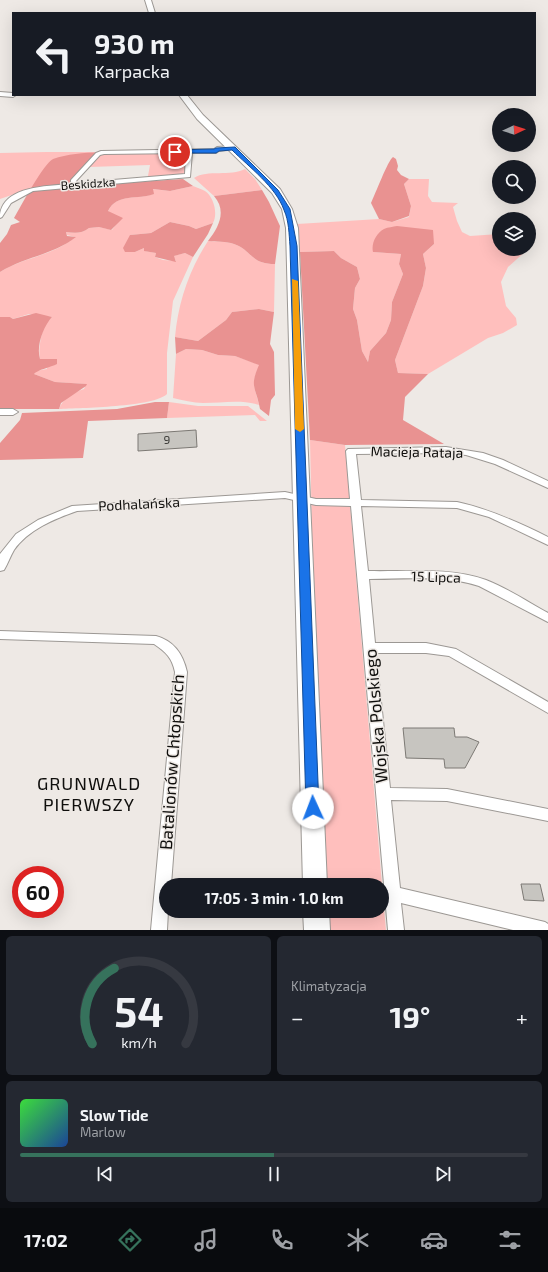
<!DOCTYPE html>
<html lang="pl">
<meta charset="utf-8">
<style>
:root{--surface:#171b24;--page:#242831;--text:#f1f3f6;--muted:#9ea1a6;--line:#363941;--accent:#36725c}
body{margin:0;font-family:"Exo 2",sans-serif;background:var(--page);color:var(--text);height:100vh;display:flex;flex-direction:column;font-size:15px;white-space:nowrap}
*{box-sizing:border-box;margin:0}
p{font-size:13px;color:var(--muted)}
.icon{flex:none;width:22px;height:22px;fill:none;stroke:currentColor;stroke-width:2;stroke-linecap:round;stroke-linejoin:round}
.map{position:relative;height:930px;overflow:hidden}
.panel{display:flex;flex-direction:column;gap:6px;padding:6px;background:#0d0f14;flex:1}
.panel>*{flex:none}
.banner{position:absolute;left:12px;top:12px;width:524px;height:84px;border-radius:0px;box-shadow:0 4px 16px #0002;background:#171b24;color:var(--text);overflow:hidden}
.needle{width:26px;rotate:86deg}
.controls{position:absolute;left:492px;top:108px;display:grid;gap:8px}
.controls a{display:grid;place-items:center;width:44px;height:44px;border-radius:50%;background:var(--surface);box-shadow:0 4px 16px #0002;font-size:20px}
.speed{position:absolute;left:12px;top:866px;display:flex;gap:8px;font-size:20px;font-weight:700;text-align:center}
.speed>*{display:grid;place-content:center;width:52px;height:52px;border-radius:50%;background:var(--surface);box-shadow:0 4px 16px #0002;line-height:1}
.speed .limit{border:6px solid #d22;background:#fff;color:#111}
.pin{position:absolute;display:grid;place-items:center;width:34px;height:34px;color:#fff;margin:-17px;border:2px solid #fff;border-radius:50%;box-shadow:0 1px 4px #0007}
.me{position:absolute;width:44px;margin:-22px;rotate:358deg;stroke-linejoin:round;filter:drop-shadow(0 0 3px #0008)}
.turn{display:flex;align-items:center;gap:14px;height:84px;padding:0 16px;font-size:18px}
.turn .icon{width:52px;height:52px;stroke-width:2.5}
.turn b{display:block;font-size:28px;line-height:34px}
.big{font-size:30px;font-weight:700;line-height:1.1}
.panel .card{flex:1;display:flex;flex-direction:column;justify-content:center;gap:6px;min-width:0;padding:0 14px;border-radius:6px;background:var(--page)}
.panel .dial{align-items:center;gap:0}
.dial svg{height:104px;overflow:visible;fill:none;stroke:var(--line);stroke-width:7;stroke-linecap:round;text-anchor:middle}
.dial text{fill:var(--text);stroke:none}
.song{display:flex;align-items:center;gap:12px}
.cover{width:48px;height:48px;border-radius:6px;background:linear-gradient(135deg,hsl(120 70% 55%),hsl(220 70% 35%))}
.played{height:4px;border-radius:2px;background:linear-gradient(90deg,var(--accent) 50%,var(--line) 50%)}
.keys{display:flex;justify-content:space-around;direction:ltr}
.heat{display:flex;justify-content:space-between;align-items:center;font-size:22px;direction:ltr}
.panel .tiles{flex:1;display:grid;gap:6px;grid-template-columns:1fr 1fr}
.card:last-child{grid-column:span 2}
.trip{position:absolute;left:159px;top:878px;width:230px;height:40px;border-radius:20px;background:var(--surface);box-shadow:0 4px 16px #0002;font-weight:700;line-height:40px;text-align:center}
.tabs{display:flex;height:64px;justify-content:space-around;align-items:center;background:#090b0e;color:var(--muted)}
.tabs .icon{width:28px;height:28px}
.tabs .on{color:var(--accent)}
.tabs b{font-size:18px;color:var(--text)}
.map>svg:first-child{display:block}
.green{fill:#ffbfbd}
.forest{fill:#e99291}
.building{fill:#c7c5c0;stroke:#7c7974}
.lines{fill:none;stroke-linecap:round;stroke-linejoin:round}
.street-casing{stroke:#9c9894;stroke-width:2}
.primary-casing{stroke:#9c9894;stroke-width:2}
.street{fill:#fff;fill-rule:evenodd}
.primary{fill:#fff;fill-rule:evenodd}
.route{fill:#1a73e8;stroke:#114b97}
.slow{fill:#f59e0b}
.labels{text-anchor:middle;stroke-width:3;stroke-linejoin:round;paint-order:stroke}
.far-street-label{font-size:12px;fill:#0f0e0c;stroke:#eee9e5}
.number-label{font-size:12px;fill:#3d3c39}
.street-label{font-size:14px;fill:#0f0e0c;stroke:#eee9e5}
.near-street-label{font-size:17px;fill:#0f0e0c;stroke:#eee9e5}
.near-neighbourhood-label{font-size:18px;letter-spacing:1px;fill:#0f0e0c;stroke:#eee9e5}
</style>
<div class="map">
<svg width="548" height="930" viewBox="0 0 548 930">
<rect width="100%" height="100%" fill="#eee9e5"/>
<path class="green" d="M46,152H99L81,154L52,160L32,188L0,199V153Z
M170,152L184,156L186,171L181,176L150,179L148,176L150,165L89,167L97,156L103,153Z
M245,169L255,179L262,190L214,196L194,178C208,169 230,177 245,169Z
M409,179H429L428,196L432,202L458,203L453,207L457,221L462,232L470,236L499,234V249H527L526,251L508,267L501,282L506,306L516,318L517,325L503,333L488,338L428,374L398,373L395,360L423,286L426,268L423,254L434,244L373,252L401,254L399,264L403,274L392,302L391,320L386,333L370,351L368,362L362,351L357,320L353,309L355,288L360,279L357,267L341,258L334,251L300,252L297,224L379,219L392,222L409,217L411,206L404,184Z
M193,186C197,188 202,189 205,191C214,197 218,214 213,223L196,229L189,226L170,222L151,233L130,235L135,252L144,248L145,251L156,253L155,257L163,260L176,261L173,256L185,253L193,257L173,301L167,353V394C154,407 80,408 59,409C62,399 75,392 84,389L86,384L55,382L34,374L36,371L47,369L48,359H40C38,352 41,332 45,325C47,322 50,320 52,317L29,314L13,319L10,317H0V272C24,257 53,256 75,237L67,235L66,232C74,233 82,234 89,228L99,227L112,230L118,222L108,211C117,193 137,200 153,194L152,189L170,191Z
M208,241C216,242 226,241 234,244C252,250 250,264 275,264L274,312L259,309L232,312L226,320L198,341L175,337C178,303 189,270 208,241Z
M186,349L202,350L218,355L235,356L260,365C250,383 255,387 259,405C241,399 222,403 203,403C193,403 183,400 173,398L176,354Z
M169,402L198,406H248L267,421H260L255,415L167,418Z
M310,440L345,445L382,885H327L312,531Z
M382,888L386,930H329L328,911H382Z"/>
<path class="forest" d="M99,152L71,182L73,186L183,179L193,186L170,191L153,189L154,194C138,200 117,193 108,211L123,218L111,230L99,227L89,228C82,234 74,233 66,232L67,236L76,237C53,255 24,257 0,272V243L7,234L11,225L20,222L14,218C21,206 44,163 53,159C67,154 84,153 99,152Z
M393,157L396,159L398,166L397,170L401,175L409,179L404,184L411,206L409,216L392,222L379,219L371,203C375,195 388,160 393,157Z
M262,190L269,202L280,226L275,264C250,264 252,250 234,244C226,241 216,242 208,241C219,227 227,211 214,196Z
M170,222L189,226L196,229L213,223L208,234L193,257L185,253L174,256L176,262L155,257L156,253L144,251V248L135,252H125L123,248L130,235L151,233Z
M397,226L433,230L434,244L423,254L426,268L423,286L395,360L398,373L428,374L405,397L403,420L444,444L345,445L310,440L300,252L334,251L341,258L357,267L360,279L355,288L353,309L357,320L362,351L368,362L370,351L386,333L391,320L392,302L403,274L399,264L401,254L373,252C371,244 376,233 384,229C388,227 393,227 397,226Z
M259,309L274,312L270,344L274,352L275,395L271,400L269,416L260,409C256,386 249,388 259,365L235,356L218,355L202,350L186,349L176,354L175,337L198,341L226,320L232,312Z
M36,313L52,317C43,327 36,346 40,359H57V364C51,367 37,370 34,374L55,382L87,384L86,386L61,403L59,409H0V317H10L13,319Z
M155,402H169L167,418L88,421L83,458L0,460V443L20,420L22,413L117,409Z"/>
<path class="building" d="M196,430L197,447L138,451V434Z
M403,728H454L455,737H467L479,742L465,768H445L444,759L406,758Z
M521,884H540L544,901L524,900Z"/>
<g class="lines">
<defs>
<path id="street" d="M0,92L13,93V95H16L13,97L0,96Z
M233,146L235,147V149L219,151L216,153H192L190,177L33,191L11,203L2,217L0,218C0,186 47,186 71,184V180L96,153L101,151L214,149L217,147ZM186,153L185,174L77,183L76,181L100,155L104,154Z
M0,409H13L18,412L13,415H0Z
M446,447L483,453L503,460L548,481V488L495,464L466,455L446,453L356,454L361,500L457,502C489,509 518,522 548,537V545L489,517L457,508L361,506L368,571C405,572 451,567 486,580C507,588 528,602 548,613V622L479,586C445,575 404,579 369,579L375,643H426L456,649L548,702V713L449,656L426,653H376L390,788L447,789L548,809V821L447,801L391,800L400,888L545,922L548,924V930H513L401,903L404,930H388L351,506L316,505L285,498L77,511C54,519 28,530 14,550C10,557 8,563 4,570L0,571V554L16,534L38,520L72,506L285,492L316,499H350L346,451L348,449Z
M0,631L156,636C174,641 183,654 187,672L171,885H166V911H168L167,930H151L175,672C172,658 166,652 154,644L0,639Z"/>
<path id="primary" d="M145,0H151L155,13H149Z
M179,95H187L203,115L280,189L292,209L298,228L327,885H303L286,228L282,209L272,193L197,119Z
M303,911H329L330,930H304Z"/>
</defs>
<use href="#street" class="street-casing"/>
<use href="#primary" class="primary-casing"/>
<use href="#street" class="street"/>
<use href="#primary" class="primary"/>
</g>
<path class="route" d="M235,147L278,190L290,209L297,246L319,808L317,812L313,813L308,812L306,808L290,246C289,234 289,221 284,210C276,187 249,167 232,150L219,151L216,153H175L172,152L175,150L214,149L216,148Z"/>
<path class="slow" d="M292,279L298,281L304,429L300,432L295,429Z"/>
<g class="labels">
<g class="far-street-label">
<text transform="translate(88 184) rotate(-4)" y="4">Beskidzka</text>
</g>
<g class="number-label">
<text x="167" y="444">9</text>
</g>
<g class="street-label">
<text transform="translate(417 452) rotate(1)" y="5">Macieja Rataja</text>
<text transform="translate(139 504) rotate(-3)" y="5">Podhalańska</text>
<text transform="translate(436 577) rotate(2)" y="5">15 Lipca</text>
</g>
<g class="near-street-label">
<text transform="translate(376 716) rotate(-95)" y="6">Wojska Polskiego</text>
<text transform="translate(172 762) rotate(-86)" y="6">Batalionów Chłopskich</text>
</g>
<g class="near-neighbourhood-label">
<text x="89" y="790">GRUNWALD<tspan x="89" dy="21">PIERWSZY</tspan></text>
</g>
</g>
</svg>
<div class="controls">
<a><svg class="needle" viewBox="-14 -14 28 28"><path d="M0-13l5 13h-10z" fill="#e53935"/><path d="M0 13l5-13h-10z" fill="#9ea1a6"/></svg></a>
<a><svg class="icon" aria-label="search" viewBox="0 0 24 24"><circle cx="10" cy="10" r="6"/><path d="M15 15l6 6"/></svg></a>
<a><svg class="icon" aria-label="layers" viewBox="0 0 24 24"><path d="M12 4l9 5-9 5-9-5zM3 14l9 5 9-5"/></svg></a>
</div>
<div class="speed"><div class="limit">60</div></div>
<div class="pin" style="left:175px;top:152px;background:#d93025"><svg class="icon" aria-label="arrive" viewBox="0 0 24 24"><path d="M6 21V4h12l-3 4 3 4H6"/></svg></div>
<svg class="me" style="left:313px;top:808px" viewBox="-20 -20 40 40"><circle r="19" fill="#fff"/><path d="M0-13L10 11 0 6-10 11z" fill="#1a73e8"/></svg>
<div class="trip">17:05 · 3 min · 1.0 km</div>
<div class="banner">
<div class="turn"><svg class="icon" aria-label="left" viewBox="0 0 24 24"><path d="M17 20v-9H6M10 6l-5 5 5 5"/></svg><div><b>930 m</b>Karpacka</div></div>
</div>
</div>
<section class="panel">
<div class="tiles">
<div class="card dial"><svg viewBox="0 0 100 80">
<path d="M14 69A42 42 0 1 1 86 69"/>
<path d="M14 69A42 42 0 0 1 31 11" stroke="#36725c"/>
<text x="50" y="56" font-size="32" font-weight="700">54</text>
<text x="50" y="72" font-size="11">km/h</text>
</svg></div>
<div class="card"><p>Klimatyzacja</p>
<div class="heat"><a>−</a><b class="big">19°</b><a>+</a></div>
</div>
<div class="card">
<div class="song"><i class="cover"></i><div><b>Slow Tide</b><p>Marlow</p></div></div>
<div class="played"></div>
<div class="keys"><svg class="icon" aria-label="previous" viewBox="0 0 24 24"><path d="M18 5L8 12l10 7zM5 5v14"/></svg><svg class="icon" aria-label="pause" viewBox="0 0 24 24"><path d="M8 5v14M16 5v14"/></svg><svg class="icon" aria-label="next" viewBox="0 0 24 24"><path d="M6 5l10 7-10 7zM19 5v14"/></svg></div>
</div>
</div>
</section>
<nav class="tabs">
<b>17:02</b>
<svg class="icon on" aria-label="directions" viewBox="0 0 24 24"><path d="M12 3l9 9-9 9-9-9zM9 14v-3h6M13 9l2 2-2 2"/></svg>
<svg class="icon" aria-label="music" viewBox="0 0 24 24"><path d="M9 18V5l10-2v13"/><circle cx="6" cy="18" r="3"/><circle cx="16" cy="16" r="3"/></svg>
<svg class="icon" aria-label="phone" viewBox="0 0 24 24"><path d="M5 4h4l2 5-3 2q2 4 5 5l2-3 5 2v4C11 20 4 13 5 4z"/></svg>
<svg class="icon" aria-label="climate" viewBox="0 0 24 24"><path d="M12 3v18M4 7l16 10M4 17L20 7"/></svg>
<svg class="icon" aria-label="car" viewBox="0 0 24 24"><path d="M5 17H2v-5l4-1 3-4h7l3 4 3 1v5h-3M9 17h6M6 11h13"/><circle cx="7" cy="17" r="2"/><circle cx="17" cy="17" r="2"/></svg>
<svg class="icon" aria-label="filters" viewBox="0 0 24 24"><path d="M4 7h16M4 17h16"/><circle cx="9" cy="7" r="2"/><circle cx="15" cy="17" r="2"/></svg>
</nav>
